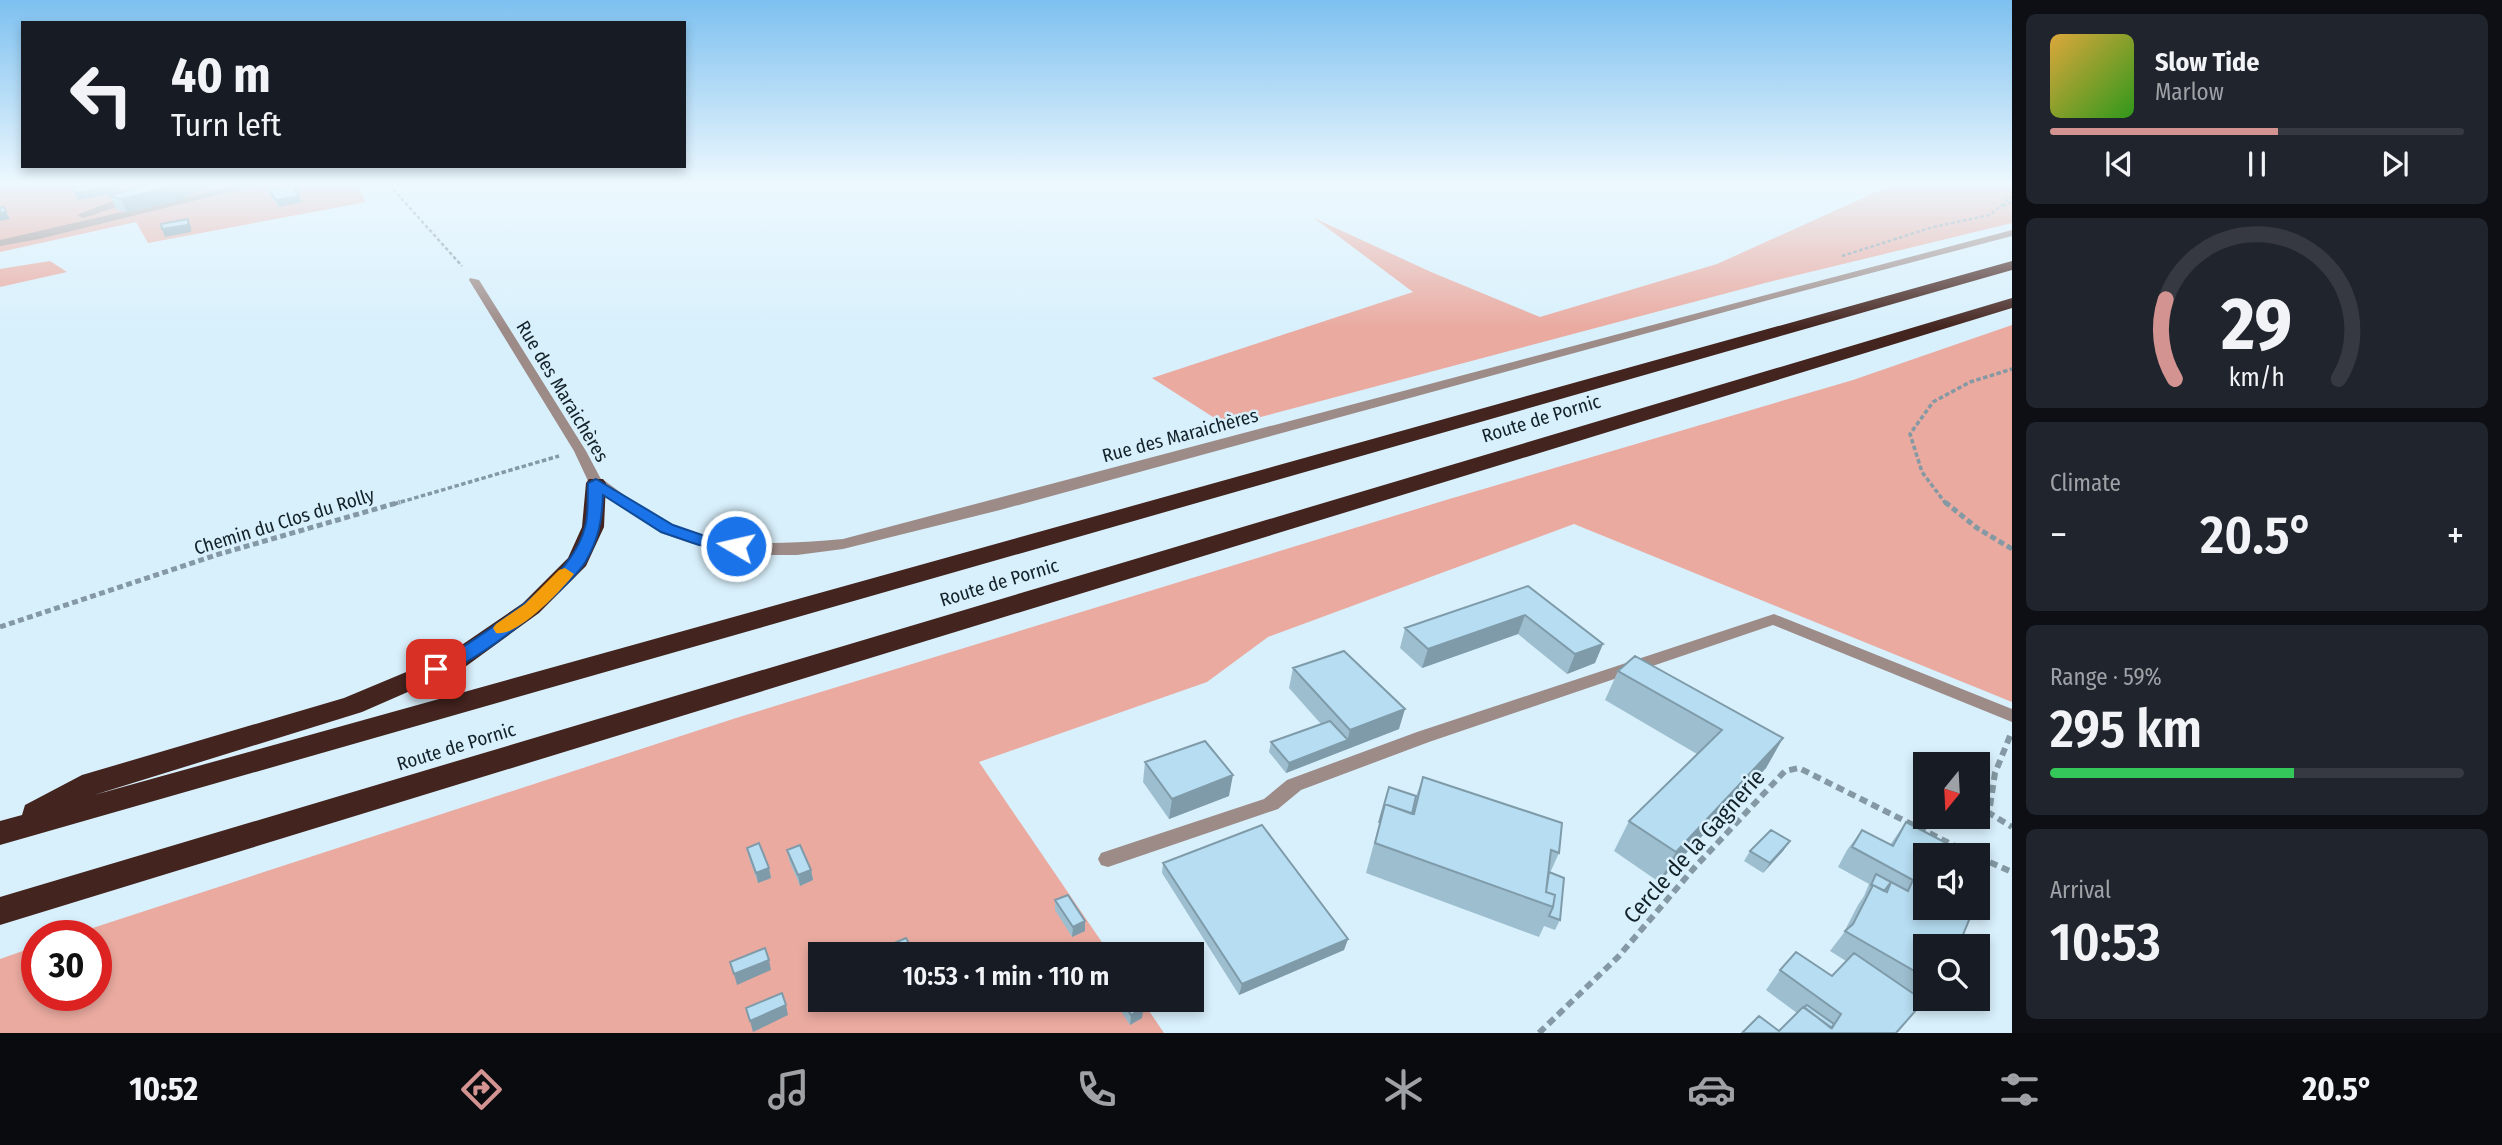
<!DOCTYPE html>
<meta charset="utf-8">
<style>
:root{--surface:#171b24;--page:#20242c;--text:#f1f3f6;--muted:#9ea1a6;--line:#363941;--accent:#d39391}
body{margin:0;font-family:"Fira Sans Condensed",sans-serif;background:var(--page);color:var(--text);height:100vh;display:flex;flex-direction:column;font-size:26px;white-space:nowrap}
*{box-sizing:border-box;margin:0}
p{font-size:23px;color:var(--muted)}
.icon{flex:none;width:38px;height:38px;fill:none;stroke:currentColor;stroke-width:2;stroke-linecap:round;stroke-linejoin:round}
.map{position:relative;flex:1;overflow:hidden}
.sheet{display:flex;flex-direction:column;gap:14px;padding:14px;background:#0d0f14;width:490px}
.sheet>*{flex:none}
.top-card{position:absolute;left:21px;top:21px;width:665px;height:147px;border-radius:0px;box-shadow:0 4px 10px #0003;background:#171b24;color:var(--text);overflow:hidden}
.needle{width:46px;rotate:198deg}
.controls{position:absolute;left:1913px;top:752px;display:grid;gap:14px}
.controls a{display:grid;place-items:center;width:77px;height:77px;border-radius:0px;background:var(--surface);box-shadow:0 4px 10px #0003;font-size:35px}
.speed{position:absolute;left:21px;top:920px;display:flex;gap:14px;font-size:35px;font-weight:700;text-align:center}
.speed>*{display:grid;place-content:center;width:91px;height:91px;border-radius:50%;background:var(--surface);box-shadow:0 4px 10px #0003;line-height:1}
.speed .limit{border:10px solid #d22;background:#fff;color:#111}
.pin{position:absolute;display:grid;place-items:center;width:60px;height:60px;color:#fff;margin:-30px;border-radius:14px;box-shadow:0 4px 10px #0006}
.me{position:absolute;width:77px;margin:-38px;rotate:279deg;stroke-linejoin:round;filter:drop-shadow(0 0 5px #0008)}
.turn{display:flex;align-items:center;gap:24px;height:147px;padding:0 35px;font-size:32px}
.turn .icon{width:91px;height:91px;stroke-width:2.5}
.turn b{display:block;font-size:49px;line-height:60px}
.big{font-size:52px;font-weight:600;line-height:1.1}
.sheet .widget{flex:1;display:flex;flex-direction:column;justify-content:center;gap:10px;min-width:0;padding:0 24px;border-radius:10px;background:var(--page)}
.sheet .dial{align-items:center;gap:0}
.dial svg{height:182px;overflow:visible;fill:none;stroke:var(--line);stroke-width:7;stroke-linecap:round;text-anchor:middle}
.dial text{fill:var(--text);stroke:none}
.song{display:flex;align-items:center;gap:21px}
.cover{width:84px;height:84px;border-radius:10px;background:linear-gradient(135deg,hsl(40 70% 55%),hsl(110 70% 35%))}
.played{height:7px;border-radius:4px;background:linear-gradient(90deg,var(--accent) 55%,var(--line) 55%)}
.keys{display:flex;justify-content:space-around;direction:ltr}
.heat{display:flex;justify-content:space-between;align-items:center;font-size:38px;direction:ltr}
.charge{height:10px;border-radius:5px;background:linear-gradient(90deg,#34c759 59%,var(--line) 0)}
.trip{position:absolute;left:808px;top:942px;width:396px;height:70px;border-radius:0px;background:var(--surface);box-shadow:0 4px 10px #0003;font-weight:600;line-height:70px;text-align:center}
.menu{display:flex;height:112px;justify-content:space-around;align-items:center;background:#090b0e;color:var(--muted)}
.menu .icon{width:49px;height:49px}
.menu .current{color:var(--accent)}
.menu b{font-size:32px;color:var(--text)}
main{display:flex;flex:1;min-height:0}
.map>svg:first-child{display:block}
.green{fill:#eaaaa0}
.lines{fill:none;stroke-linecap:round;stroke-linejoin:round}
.path-far3{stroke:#8499a3;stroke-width:2.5;stroke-dasharray:3.5 2.5;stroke-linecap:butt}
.path-far2{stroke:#8499a3;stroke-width:3.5;stroke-dasharray:4.5 2.5;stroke-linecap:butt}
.path-far1{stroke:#8499a3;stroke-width:5;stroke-dasharray:6 3.5;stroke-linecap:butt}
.path{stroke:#8499a3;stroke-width:6;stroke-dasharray:8 5;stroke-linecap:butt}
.lane{fill:#9d8b88;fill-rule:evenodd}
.street{fill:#9d8b88;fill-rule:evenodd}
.highway{fill:#44241f;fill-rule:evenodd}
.wall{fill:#9dbecf}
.shaded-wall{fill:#7f9ba9}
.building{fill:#b6ddf1;stroke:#7f9ba9;stroke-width:2}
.route{fill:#1a73e8;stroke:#114b97;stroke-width:2}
.slow{fill:#f59e0b}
.labels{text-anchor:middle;stroke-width:5;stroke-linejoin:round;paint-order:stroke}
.street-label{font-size:19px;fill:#132229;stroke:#d8f0fc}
.near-street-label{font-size:23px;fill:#132229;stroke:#d8f0fc}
</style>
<main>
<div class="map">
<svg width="2012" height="1033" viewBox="0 0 2012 1033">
<rect width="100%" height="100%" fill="#d8f0fc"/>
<path class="green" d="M0,184H356L366,202L148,243L136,222L0,252Z
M1894,184H2012V223L1765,283L1227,426L1152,378L1413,292L1314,218L1431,272L1540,317L1717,264Z
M50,261L67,272L0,287V269Z
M2012,325V702L1574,524L1268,637L1207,682L979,762L1110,954H821V999H1141L1164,1033H0V959L37,946V996H96V936H68L736,718L1446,500L1853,380Z"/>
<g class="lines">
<path class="path-far3" d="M392,184V188L462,266
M2003,206L2012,202
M1842,256L1933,227L1990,215L2012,196"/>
<path class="path-far2" d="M394,504L559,456
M1946,504L1922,472L1910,434L1933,402L1970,382L2012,369"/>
<path class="path-far1" d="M1945,502L1977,528L2012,549
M0,627L216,555L400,502"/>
<path class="path" d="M2010,736L1995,773L1989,813L2012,827
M1978,857L2012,872
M1539,1033L1618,957L1695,867L1785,771L1799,768L1975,856"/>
<path class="lane" d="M470,278L479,280L586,451L603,483L601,486H591L589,483L574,451L469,280Z
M1774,614L2012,709V722L1773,625L1429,742L1301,790L1278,809L1108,867L1101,865L1098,859L1101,853L1264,799L1287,780L1417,732Z"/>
<path class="street" d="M156,184H169L132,202L83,218L77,215Z
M244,184H262L39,239L0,246V240Z
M2012,230V236L1776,298L1000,510L843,549L797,555H755L693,544L661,533L588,483L596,478L602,479C625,495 650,516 676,526C729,548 787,544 843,539Z"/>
<path class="highway" d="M2012,261V270L0,845V821L22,815L25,805L82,775L344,698L447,655L523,603L568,558L582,527L586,483L589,479H603L606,483L604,527L586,566L539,613L465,667L362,712L94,795Z
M2012,298V308L0,925V897Z"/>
</g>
<path class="wall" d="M298,187L300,194L298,195L302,202L279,207L271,196L268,189Z
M110,196L176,201L127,212L117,210Z
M1528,586L1595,663L1567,674L1518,634L1422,668L1400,648L1405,628Z
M1293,668L1399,729L1286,773L1269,752L1271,742L1321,724L1289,688Z
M1618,671L1783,738L1766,768L1659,882L1614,851L1629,821L1697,754L1605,700Z
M1145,762L1229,796L1169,819L1143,782Z
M1423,777L1559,853L1550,873L1560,920L1555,930L1544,926L1539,937L1366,873L1389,787L1416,796Z
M1906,822L1925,947V985L1916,995L1896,1033L1779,1031L1797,1013L1766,990L1780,970L1832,976L1846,961L1830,951L1843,934L1858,905L1864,896L1869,884L1838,867L1847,850L1862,830L1890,845Z
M1790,841L1783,851L1763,873L1744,861L1750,851Z
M747,848L769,868L771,878L758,883L749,858Z
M787,850L811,870L813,880L800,886L789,860Z
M1163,863L1348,939L1344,950L1239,995L1162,873Z
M1055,900L1085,921V931L1072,937L1055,910Z
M1113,999H1138L1142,1018L1130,1025Z"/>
<path class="shaded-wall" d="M178,184H216L176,201L127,212L121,199Z
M118,185L121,192L78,200L75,193Z
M298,187L300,194L296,195L293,188Z
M299,196L302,202L279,207L276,200Z
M6,212L10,219L0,221V213Z
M188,219L191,227V232L165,237L162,229Z
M1525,615L1518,634L1422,668L1428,649Z
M1603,644L1595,663L1567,674L1575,654Z
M1405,709L1399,729L1345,750L1350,730Z
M1783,738L1766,768L1659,882L1676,852Z
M1348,740L1345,750L1286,773L1289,763Z
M1233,775L1229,796L1169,819L1172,799Z
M1790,841L1783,851L1763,873L1770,863Z
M769,868L771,878L758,883L756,873Z
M811,870L813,880L800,886L798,875Z
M1085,921V931L1072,937L1073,927Z
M1348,939L1344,950L1239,995L1242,984Z
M912,949L913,954H902Z
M769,960L771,970L737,985L734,974Z
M786,1005L788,1015L753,1032L750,1021Z
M1144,1007L1142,1018L1130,1025L1131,1015Z"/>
<path class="building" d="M93,184H117L118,185L75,193L72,188Z
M146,184H178L170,187L121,199L110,196Z
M294,184L298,187L293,188L299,196L276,200L268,189Z
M4,207L6,212L0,213V208Z
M188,219V225L162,229L161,224Z
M1528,586L1603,644L1575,654L1525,615L1428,649L1405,628Z
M1344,651L1405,709L1350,730L1293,668Z
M1635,656L1783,738L1676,852L1629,821L1722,730L1618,671Z
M1330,721L1348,740L1289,763L1271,742Z
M1205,741L1233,775L1172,799L1145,762Z
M1423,777L1562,823L1559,853L1551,850L1546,892L1555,895L1553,907L1375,843L1385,804L1414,814Z
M1389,787L1416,796L1412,814L1385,804L1379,823Z
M1906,822L1971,856H1925V908H1974L1958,947H1925V977L1845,931L1853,924L1873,885L1887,892L1891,882L1908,891L1913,880L1852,847L1862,830L1893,846Z
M1262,825L1348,939L1242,984L1163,863Z
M1771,830L1790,841L1770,863L1750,851Z
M759,843L769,868L756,873L747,848Z
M800,845L811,870L798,875L787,850Z
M1549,872L1564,878L1560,920L1549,916L1553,907L1555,895L1546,892Z
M1876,874L1891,882L1884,891L1873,885H1871Z
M1068,895L1085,921L1073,927L1055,900Z
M906,938L912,949L902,954H874L873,952Z
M765,948L769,960L734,974L730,962Z
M1796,952L1832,976L1854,953L1924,1001L1896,1033H1742L1759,1016L1779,1031L1803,1007L1832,1028L1841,1014L1780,970Z
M782,993L786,1005L750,1021L746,1008Z
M1121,999H1138L1144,1007L1131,1015Z
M1807,1005L1834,1024L1831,1028L1804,1007Z"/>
<linearGradient id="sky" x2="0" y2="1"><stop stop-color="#7dc0ef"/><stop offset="0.56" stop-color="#edf8fe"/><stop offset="1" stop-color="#edf8fe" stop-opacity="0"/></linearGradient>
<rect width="2012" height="328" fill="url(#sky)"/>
<path class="route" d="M596,479L673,525L702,535L742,542L744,546L736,551L699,545L661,532L603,495C602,520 599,538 586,561C571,588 457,682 429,674L426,669C432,659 452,654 463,647C504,619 572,578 585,527C589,514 587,497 588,483Z"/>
<path class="slow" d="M565,568L574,574C562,590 516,638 496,633L493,628L496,624L525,604L559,570Z"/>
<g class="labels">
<g class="street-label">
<text transform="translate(563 391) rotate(59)" y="7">Rue des Maraichères</text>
<text transform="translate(1541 418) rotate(-17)" y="7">Route de Pornic</text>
<text transform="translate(1180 435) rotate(-15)" y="7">Rue des Maraichères</text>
<text transform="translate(284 521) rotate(-17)" y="7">Chemin du Clos du Rolly</text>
<text transform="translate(999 582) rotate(-17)" y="7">Route de Pornic</text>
<text transform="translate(456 746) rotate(-17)" y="7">Route de Pornic</text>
</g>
<g class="near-street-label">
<text transform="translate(1694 846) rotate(-48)" y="8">Cercle de la Gagnerie</text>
</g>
</g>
</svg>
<div class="controls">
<a><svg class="needle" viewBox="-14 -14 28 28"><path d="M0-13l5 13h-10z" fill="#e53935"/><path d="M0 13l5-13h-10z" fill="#9ea1a6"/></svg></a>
<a><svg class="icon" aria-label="sound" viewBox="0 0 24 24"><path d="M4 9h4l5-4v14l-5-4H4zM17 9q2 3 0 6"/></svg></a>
<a><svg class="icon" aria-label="search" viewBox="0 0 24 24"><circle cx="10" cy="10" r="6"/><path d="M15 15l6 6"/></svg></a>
</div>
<div class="speed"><div class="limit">30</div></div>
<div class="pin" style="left:436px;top:669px;background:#d93025"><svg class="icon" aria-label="arrive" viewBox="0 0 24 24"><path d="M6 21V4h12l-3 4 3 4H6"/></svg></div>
<svg class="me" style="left:736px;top:546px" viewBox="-20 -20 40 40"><circle r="17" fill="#1a73e8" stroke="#fff" stroke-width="3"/><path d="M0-11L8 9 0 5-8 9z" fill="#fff"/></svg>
<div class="trip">10:53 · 1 min · 110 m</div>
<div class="top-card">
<div class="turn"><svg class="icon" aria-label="left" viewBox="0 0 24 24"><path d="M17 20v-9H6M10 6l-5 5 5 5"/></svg><div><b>40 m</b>Turn left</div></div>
</div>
</div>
<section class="sheet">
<div class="widget">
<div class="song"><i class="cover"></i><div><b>Slow Tide</b><p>Marlow</p></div></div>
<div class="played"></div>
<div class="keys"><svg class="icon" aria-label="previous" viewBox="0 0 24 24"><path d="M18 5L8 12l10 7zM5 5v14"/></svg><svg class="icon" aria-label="pause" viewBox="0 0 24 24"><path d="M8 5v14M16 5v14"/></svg><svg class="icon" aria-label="next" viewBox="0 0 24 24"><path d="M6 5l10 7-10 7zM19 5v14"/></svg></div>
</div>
<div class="widget dial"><svg viewBox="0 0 100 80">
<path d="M14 69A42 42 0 1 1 86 69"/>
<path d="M14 69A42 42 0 0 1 10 34" stroke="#d39391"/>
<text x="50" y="56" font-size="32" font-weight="700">29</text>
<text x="50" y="72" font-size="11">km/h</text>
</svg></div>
<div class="widget"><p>Climate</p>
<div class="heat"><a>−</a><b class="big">20.5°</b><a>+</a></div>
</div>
<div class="widget"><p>Range · 59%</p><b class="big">295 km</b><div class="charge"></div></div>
<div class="widget"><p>Arrival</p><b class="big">10:53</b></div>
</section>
</main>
<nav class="menu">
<b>10:52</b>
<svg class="icon current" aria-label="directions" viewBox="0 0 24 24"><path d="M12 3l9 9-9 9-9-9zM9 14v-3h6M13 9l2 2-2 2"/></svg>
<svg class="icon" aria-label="music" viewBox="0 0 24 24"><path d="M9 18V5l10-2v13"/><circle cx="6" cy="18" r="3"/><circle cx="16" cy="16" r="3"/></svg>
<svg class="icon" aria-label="phone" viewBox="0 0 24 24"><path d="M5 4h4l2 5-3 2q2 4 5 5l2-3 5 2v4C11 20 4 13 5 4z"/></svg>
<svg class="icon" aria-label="climate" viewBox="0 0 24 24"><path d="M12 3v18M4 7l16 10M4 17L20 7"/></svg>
<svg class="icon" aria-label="car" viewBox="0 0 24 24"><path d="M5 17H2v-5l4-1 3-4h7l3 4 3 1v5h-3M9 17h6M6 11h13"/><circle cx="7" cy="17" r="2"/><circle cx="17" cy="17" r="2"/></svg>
<svg class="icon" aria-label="filters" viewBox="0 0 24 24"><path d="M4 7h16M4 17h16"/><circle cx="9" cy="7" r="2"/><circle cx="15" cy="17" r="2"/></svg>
<b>20.5°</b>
</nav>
